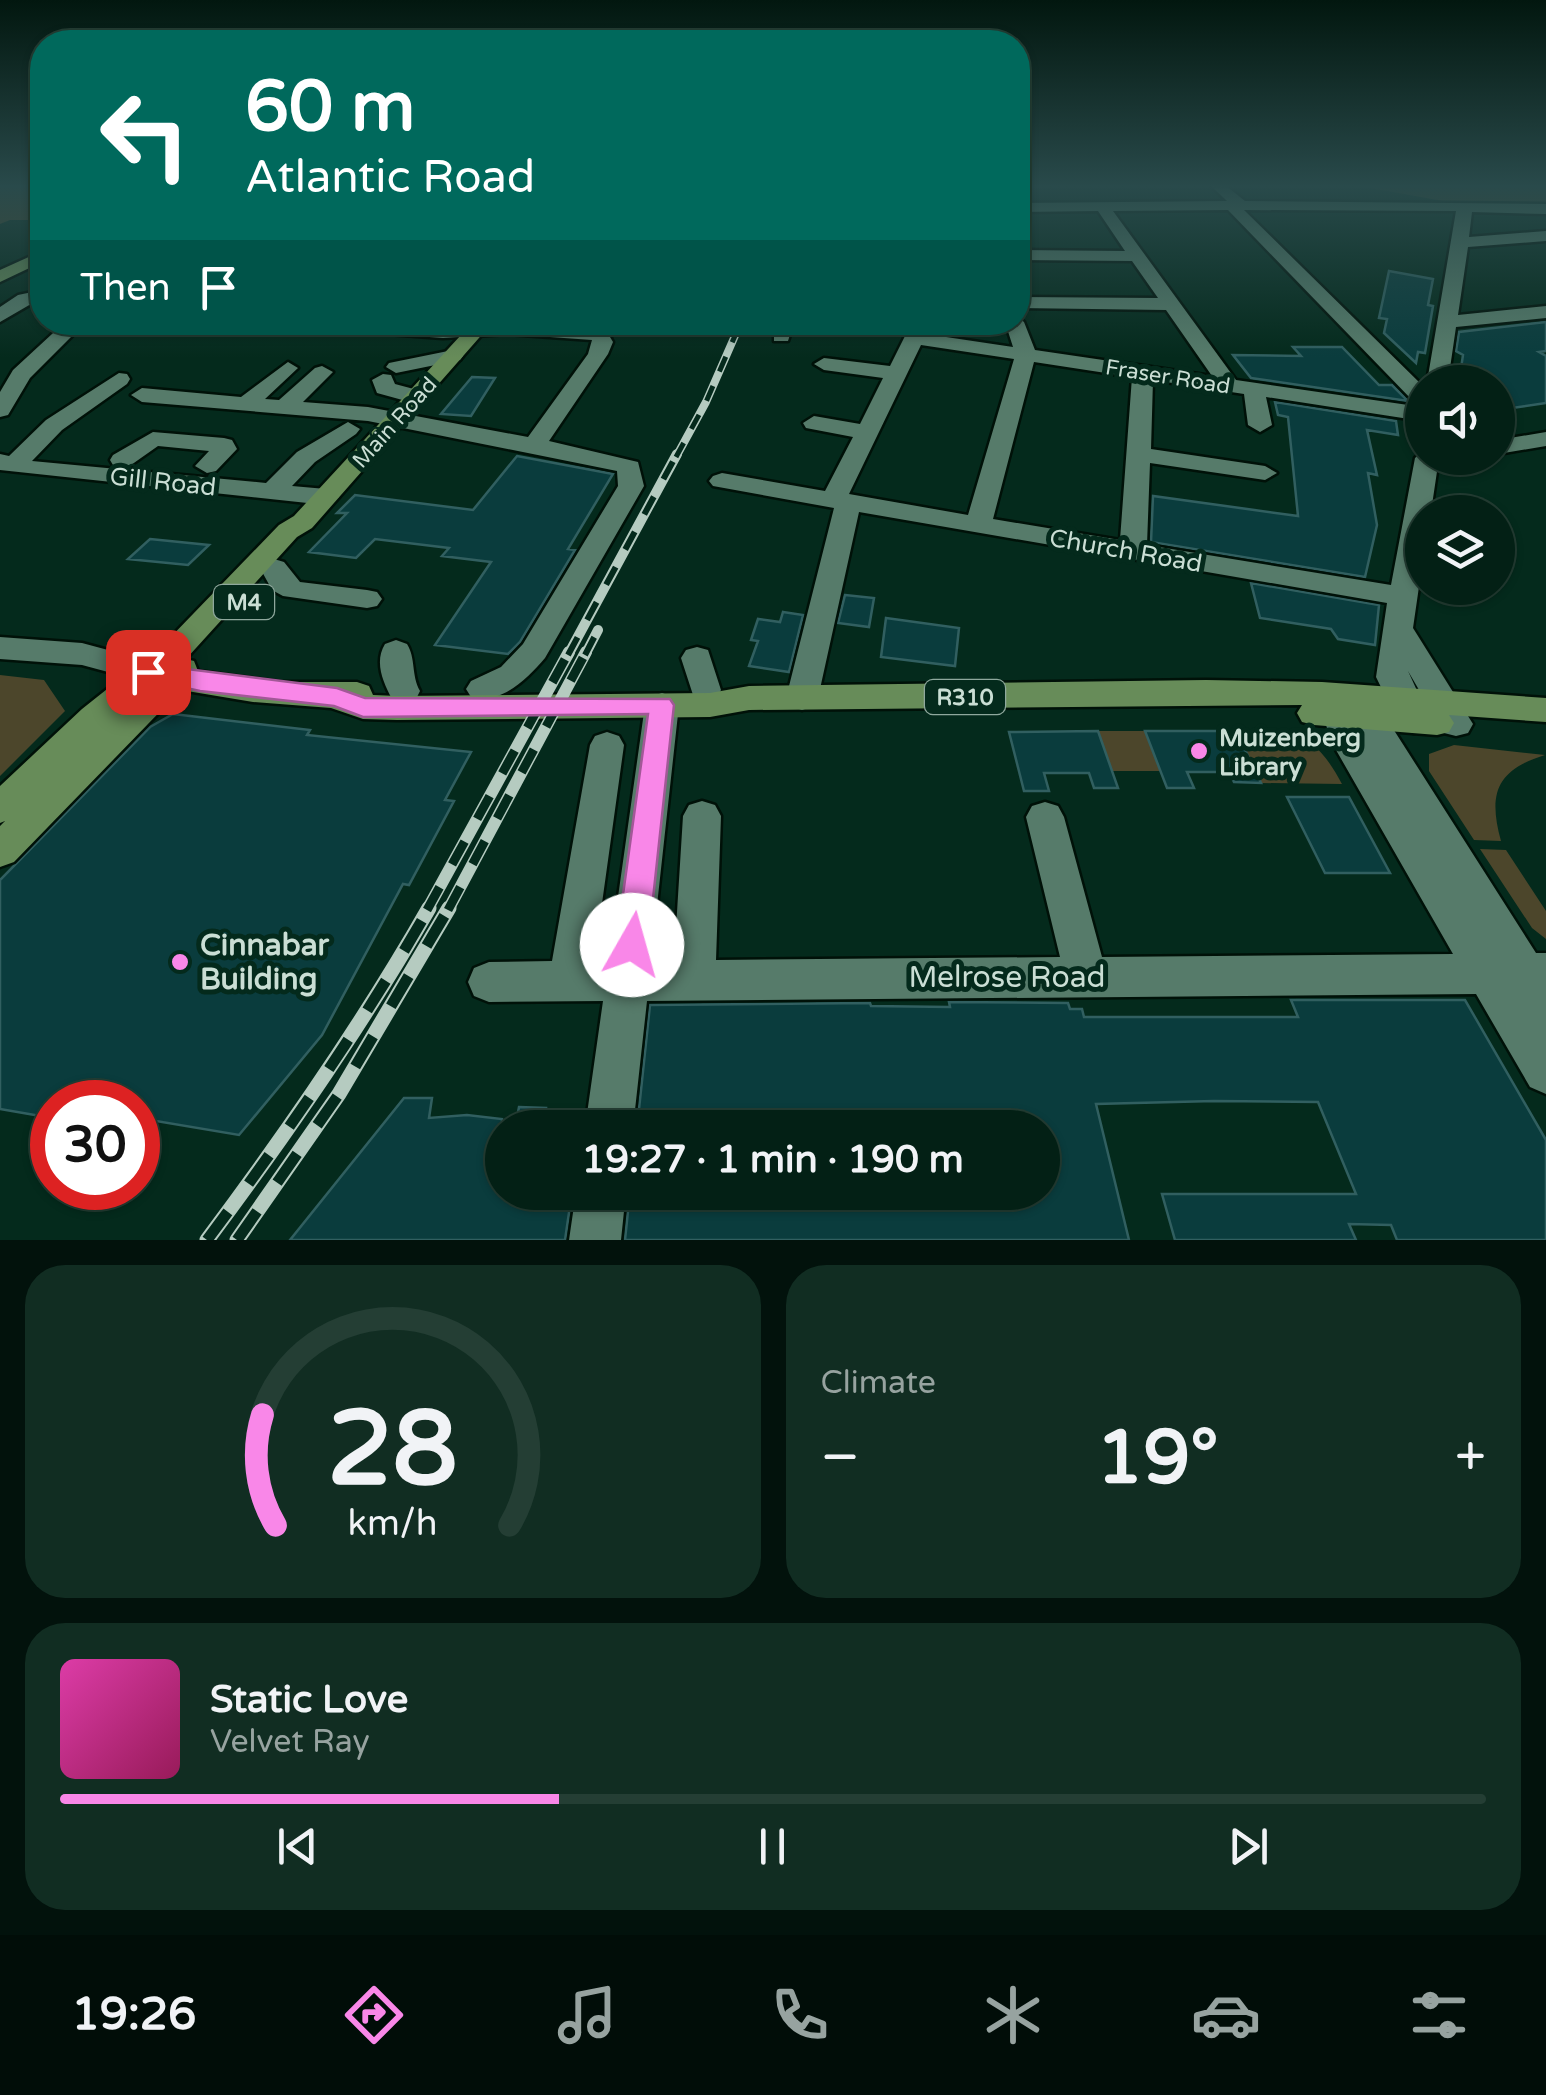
<!DOCTYPE html>
<meta charset="utf-8">
<style>
:root{--surface:#032015;--page:#112d22;--text:#f1f3f6;--muted:#97a3a0;--line:#243e34;--accent:#f987e8}
body{margin:0;font-family:"Varela Round",sans-serif;background:var(--page);color:var(--text);height:100vh;display:flex;flex-direction:column;font-size:38px;white-space:nowrap}
*{box-sizing:border-box;margin:0}
p{font-size:32px;color:var(--muted)}
.icon{flex:none;width:55px;height:55px;fill:none;stroke:currentColor;stroke-width:2;stroke-linecap:round;stroke-linejoin:round}
.map{position:relative;height:1240px;overflow:hidden}
.side{display:flex;flex-direction:column;gap:25px;padding:25px;background:#02120c;flex:1}
.side>*{flex:none}
.top-card{position:absolute;left:30px;top:30px;width:1000px;height:305px;border-radius:40px;box-shadow:0 2px 8px #0004,0 0 0 2px var(--line);background:#00695c;color:#fff;overflow:hidden}
.tools{position:absolute;left:1405px;top:365px;display:grid;gap:20px}
.tools a{display:grid;place-items:center;width:110px;height:110px;border-radius:50%;background:var(--surface);box-shadow:0 2px 8px #0004,0 0 0 2px var(--line);font-size:50px}
.speed{position:absolute;left:30px;top:1080px;display:flex;gap:20px;font-size:50px;font-weight:700;text-align:center}
.speed>*{display:grid;place-content:center;width:130px;height:130px;border-radius:50%;background:var(--surface);box-shadow:0 2px 8px #0004,0 0 0 2px var(--line);line-height:1}
.speed .limit{border:15px solid #d22;background:#fff;color:#111}
.pin{position:absolute;display:grid;place-items:center;width:85px;height:85px;color:#fff;margin:-42px;border-radius:20px;box-shadow:0 5px 15px #0006}
.me{position:absolute;width:110px;margin:-55px;rotate:7deg;stroke-linejoin:round;filter:drop-shadow(0 0 8px #0008)}
.turn{display:flex;align-items:center;gap:35px;height:210px;padding:0 50px;font-size:45px}
.turn .icon{width:130px;height:130px;stroke-width:2.5}
.turn b{display:block;font-size:70px;line-height:85px}
.then{display:flex;align-items:center;height:95px;padding:0 50px;background:#0003;gap:20px;font-size:38px}
.big{font-size:75px;font-weight:800;line-height:1.1}
.side .widget{flex:1;display:flex;flex-direction:column;justify-content:center;gap:15px;min-width:0;padding:0 35px;border-radius:40px;background:var(--page)}
.side .dial{align-items:center;gap:0}
.dial svg{height:260px;overflow:visible;fill:none;stroke:var(--line);stroke-width:7;stroke-linecap:round;text-anchor:middle}
.dial text{fill:var(--text);stroke:none}
.song{display:flex;align-items:center;gap:30px}
.cover{width:120px;height:120px;border-radius:15px;background:linear-gradient(135deg,hsl(320 70% 55%),hsl(330 70% 35%))}
.played{height:10px;border-radius:5px;background:linear-gradient(90deg,var(--accent) 35%,var(--line) 35%)}
.keys{display:flex;justify-content:space-around;direction:ltr}
.heat{display:flex;justify-content:space-between;align-items:center;font-size:55px;direction:ltr}
.side .tiles{flex:1;display:grid;gap:25px;grid-template-columns:1fr 1fr}
.widget:last-child{grid-column:span 2}
.trip{position:absolute;left:485px;top:1110px;width:575px;height:100px;border-radius:50px;background:var(--surface);box-shadow:0 2px 8px #0004,0 0 0 2px var(--line);font-weight:800;line-height:100px;text-align:center}
.menu{display:flex;height:160px;justify-content:space-around;align-items:center;background:#010d08;color:var(--muted)}
.menu .icon{width:70px;height:70px}
.menu .selected{color:var(--accent)}
.menu b{font-size:45px;color:var(--text)}
.map>svg:first-child{display:block}
.green{fill:#4c462b}
.building{fill:#0a3c3d;stroke:#315f60;stroke-width:2.5}
.lines{fill:none;stroke-linecap:round;stroke-linejoin:round}
.minor-casing{stroke:#001108;stroke-width:5}
.major-casing{stroke:#001108;stroke-width:5}
.minor{fill:#567b6a;fill-rule:evenodd}
.major{fill:#678c59;fill-rule:evenodd}
.rail-far3-casing{stroke:#b5cbc0;stroke-width:8}
.rail-far2-casing{stroke:#b5cbc0;stroke-width:10}
.rail-far1-casing{stroke:#b5cbc0;stroke-width:12}
.rail-casing{stroke:#b5cbc0;stroke-width:15}
.rail-far3{stroke:#042a1c;stroke-width:5;stroke-dasharray:16;stroke-linecap:butt}
.rail-far2{stroke:#042a1c;stroke-width:6;stroke-dasharray:20;stroke-linecap:butt}
.rail-far1{stroke:#042a1c;stroke-width:9;stroke-dasharray:26;stroke-linecap:butt}
.rail{stroke:#042a1c;stroke-width:11;stroke-dasharray:35;stroke-linecap:butt}
.route{fill:#f987e8;stroke:#a25897;stroke-width:2.5}
.poi-dot{fill:#f987e8;stroke:#042a1c;stroke-width:4}
.labels{text-anchor:middle;stroke-width:10;stroke-linejoin:round;paint-order:stroke}
.far-street-label{font-size:22px;fill:#caded4;stroke:#042a1c}
.shield{fill:#042a1c;stroke:#8fa89d;stroke-width:2.5}
.shield-label{font-size:22px;font-weight:bold;fill:#caded4}
.street-label{font-size:25px;fill:#caded4;stroke:#042a1c}
.poi-label{font-size:25px;font-weight:bold;fill:#caded4;stroke:#042a1c;text-anchor:start}
.near-poi-label{font-size:30px;font-weight:bold;fill:#caded4;stroke:#042a1c;text-anchor:start}
.near-street-label{font-size:30px;fill:#caded4;stroke:#042a1c}
</style>
<div class="map">
<svg width="1546" height="1240" viewBox="0 0 1546 1240">
<rect width="100%" height="100%" fill="#042a1c"/>
<path class="green" d="M0,185H42V220H10L0,224Z
M1354,185H1546V206L1454,203Z
M0,675L44,680L65,711L0,776Z
M1283,730C1313,737 1328,758 1342,784L1261,783L1236,731Z
M1098,731H1145L1160,771H1112Z
M1454,745L1545,755C1496,770 1488,794 1501,841L1474,840L1429,771V754Z
M1480,849L1506,850L1546,911V939L1532,928Z"/>
<path class="building" d="M1389,271L1433,279L1428,305L1433,306L1425,353L1418,352L1416,363L1384,333L1387,319L1379,318Z
M1546,322V351L1539,352L1546,356V403L1498,410V382H1459L1463,355L1456,351L1459,332Z
M1293,347H1342L1379,385H1392L1408,401L1251,378L1233,355L1301,356Z
M472,377L495,378L471,416L441,414Z
M1275,402L1396,421L1398,435L1367,430L1377,475L1368,473L1377,525L1365,577L1151,542L1153,496L1298,516L1288,417L1278,415Z
M517,456L613,474L568,549L575,550L520,642L508,654L435,645L491,562L442,556L449,548L375,539L356,558L309,552L347,513H337L355,495L473,510Z
M150,539L209,545L188,565L128,559Z
M1251,583L1379,605L1375,645L1338,639L1331,629L1260,618Z
M845,595L874,598L869,627L838,623Z
M783,612L803,615L789,672L749,666L758,641L751,640L758,619L780,622Z
M886,618L959,628L955,666L881,657Z
M173,714L310,730L307,735L471,752L445,800L454,801L409,885L403,884L322,1035L239,1135L138,1118V1102H52V1118L0,1109V880L150,727Z
M1098,731L1118,788H1094L1089,773H1044L1049,791H1024L1009,732Z
M1145,731H1236L1261,783L1234,782L1229,772H1187L1194,788H1167Z
M1287,797H1349L1390,873H1325Z
M1291,1000H1465L1546,1140V1240H1397L1391,1225L1349,1224L1356,1240H1175L1162,1194H1356L1318,1102L1214,1101L1096,1104L1129,1240H625L630,1192H1042V1128H637L650,1005L870,1003L871,1006L950,1007L949,1002L1068,1003L1070,1009H1082L1084,1017H1298Z
M404,1098H432L429,1118L467,1115L502,1119V1192H572L565,1240H290Z
M519,1107L546,1108L543,1128H515Z"/>
<g class="lines">
<defs>
<path id="minor" d="M1210,185H1225L1245,201L1546,204V214L1472,212L1469,237L1546,231V241L1468,247L1458,315L1546,306V318L1456,327L1448,382H1427L1456,211L1244,210L1422,385V404L1414,402L1228,210L1113,211L1236,380L1422,407V421L1266,397L1272,425L1260,432L1248,425L1244,394L1153,380L1151,449L1265,466L1277,473L1265,480L1150,463L1147,545L1391,585L1415,458L1422,452V458H1439L1431,512H1422V566L1413,628L1473,724L1468,733L1456,736L1444,733L1408,671L1431,721L1426,730L1414,733L1402,730L1376,677L1387,603L859,512L818,698L814,706L802,710L790,706L786,698L834,508L713,486L709,481L713,476L722,473L825,491L853,437L806,428L803,423L814,416L860,424L883,378L824,370L814,364L824,358L890,366L912,322H931L926,334L1013,347L1005,322H1018V317L1024,322L1035,350L1212,376L1166,310L1018,308V297L1158,298L1132,261L1018,260V250L1125,251L1098,211L1018,212V203L1227,201ZM921,345L1014,359L968,515L849,494ZM1034,362L1132,377L1120,540L993,519Z
M42,290V301L31,304L0,322V307L18,295Z
M65,322H86L30,378L8,415L0,417V392L13,370Z
M297,322L443,326L512,322L595,329L606,322H630L610,337L613,342L608,354L549,441L638,462L644,486L545,658C527,679 500,706 471,697L466,689L471,681L501,667L523,644L618,486L617,471L368,421L142,402L131,395L142,388L241,397L288,362L298,368L265,399L279,400L315,368L322,366L333,372L303,402L368,407L528,437L588,354L592,340L507,334L443,338L306,328Z
M774,322H794L788,341H774Z
M453,350L463,356L460,360L396,373L386,367L389,363Z
M119,373L127,374L130,379L127,384L62,430L32,461L266,483L297,452L348,422L360,429L356,434L315,462L292,486L326,489L339,497L326,505L0,470V454L9,456L46,420Z
M383,374L391,375L395,384L425,392L428,397L417,404L377,393L372,380Z
M153,432L224,438L232,440L237,449L216,471L207,473L195,466L209,451L158,446L131,465H113L110,460L113,455Z
M1546,432V446L1498,454V440Z
M274,559L284,562L300,582L367,590L377,592L382,599L377,606L367,608L283,596L272,590L260,568L264,562Z
M0,637L82,643L160,664L165,672L160,680L149,683L82,665L0,659Z
M396,640L407,644C416,658 411,675 420,691L416,699L404,703L392,699C383,682 374,662 385,644Z
M697,647L708,650L721,690L716,698L705,702L694,698L681,658L686,650Z
M1332,683L1346,691L1357,687L1369,691L1536,953H1546V1094L1530,1087L1476,994L647,1001L633,1128H585L603,1001L489,1002L474,996L468,982L474,968L489,962L552,961L590,745L595,736L607,732L619,736L624,745L594,961H609L645,705L650,697L662,693L674,697L679,705L651,960H674L683,816L689,805L702,801L715,805L721,816L716,960L1060,957L1026,817L1032,806L1045,802L1058,806L1064,817L1102,957L1453,954L1332,743L1316,695L1320,687Z
M576,1192H626L621,1240H569Z"/>
<path id="major" d="M42,251V262L0,282V270Z
M473,322H493L312,528L297,537L186,659L194,661L198,671L281,682H357L369,686L373,695L397,696L710,693L749,686L1206,680L1322,682L1546,698V722L1449,715L1454,723L1449,732L1437,735L1314,725L1302,722L1297,713L1302,705L749,710L710,717L397,720L363,719L331,708L253,702L181,690L14,862L0,867V826L5,821L0,823V786L82,709L165,643L279,525L294,516Z"/>
</defs>
<use href="#minor" class="minor-casing"/>
<use href="#major" class="major-casing"/>
<use href="#minor" class="minor"/>
<use href="#major" class="major"/>
<defs>
<path id="rail-far3" d="M676,457L706,402L741,322"/>
<path id="rail-far2" d="M568,655L677,454
M585,655L598,630"/>
<path id="rail-far1" d="M427,910L569,652
M448,910L586,652"/>
<path id="rail" d="M207,1240C287,1133 363,1024 429,908
M237,1240L339,1094L449,908"/>
</defs>
<use href="#rail-far3" class="rail-far3-casing"/>
<use href="#rail-far2" class="rail-far2-casing"/>
<use href="#rail-far1" class="rail-far1-casing"/>
<use href="#rail" class="rail-casing"/>
<use href="#rail-far3" class="rail-far3"/>
<use href="#rail-far2" class="rail-far2"/>
<use href="#rail-far1" class="rail-far1"/>
<use href="#rail" class="rail"/>
</g>
<linearGradient id="sky" x2="0" y2="1"><stop stop-color="#02170f"/><stop offset="0.52" stop-color="#294a4b"/><stop offset="1" stop-color="#294a4b" stop-opacity="0"/></linearGradient>
<rect width="1546" height="358" fill="url(#sky)"/>
<path class="route" d="M148,664L337,688L365,698L670,699L674,705L648,945L643,955L632,960L621,955L616,945L648,714L363,717L334,706L200,691L140,678L136,672Z"/>
<g class="poi-dot">
<circle cx="1199" cy="751" r="10"/>
<circle cx="180" cy="962" r="10"/>
</g>
<g class="labels">
<g class="far-street-label">
<text transform="translate(1168 376) rotate(9)" y="8">Fraser Road</text>
<text transform="translate(394 422) rotate(-48)" y="8">Main Road</text>
</g>
<g class="shield">
<rect x="214" y="585" width="60" height="34" rx="8"/>
<rect x="925" y="680" width="80" height="34" rx="8"/>
</g>
<g class="shield-label">
<text x="244" y="610">M4</text>
<text x="965" y="705">R310</text>
</g>
<g class="street-label">
<text transform="translate(163 481) rotate(6)" y="9">Gill Road</text>
<text transform="translate(1126 550) rotate(10)" y="9">Church Road</text>
</g>
<g class="poi-label">
<text x="1219" y="746">Muizenberg<tspan x="1219" dy="29">Library</tspan></text>
</g>
<g class="near-poi-label">
<text x="200" y="955">Cinnabar<tspan x="200" dy="34">Building</tspan></text>
</g>
<g class="near-street-label">
<text x="1007" y="987">Melrose Road</text>
</g>
</g>
</svg>
<div class="tools">
<a><svg class="icon" aria-label="sound" viewBox="0 0 24 24"><path d="M4 9h4l5-4v14l-5-4H4zM17 9q2 3 0 6"/></svg></a>
<a><svg class="icon" aria-label="layers" viewBox="0 0 24 24"><path d="M12 4l9 5-9 5-9-5zM3 14l9 5 9-5"/></svg></a>
</div>
<div class="speed"><div class="limit">30</div></div>
<div class="pin" style="left:148px;top:672px;background:#d93025"><svg class="icon" aria-label="arrive" viewBox="0 0 24 24"><path d="M6 21V4h12l-3 4 3 4H6"/></svg></div>
<svg class="me" style="left:632px;top:945px" viewBox="-20 -20 40 40"><circle r="19" fill="#fff"/><path d="M0-13L10 11 0 6-10 11z" fill="#f987e8"/></svg>
<div class="trip">19:27 · 1 min · 190 m</div>
<div class="top-card">
<div class="turn"><svg class="icon" aria-label="left" viewBox="0 0 24 24"><path d="M17 20v-9H6M10 6l-5 5 5 5"/></svg><div><b>60 m</b>Atlantic Road</div></div>
<div class="then">Then<svg class="icon" aria-label="arrive" viewBox="0 0 24 24"><path d="M6 21V4h12l-3 4 3 4H6"/></svg></div>
</div>
</div>
<section class="side">
<div class="tiles">
<div class="widget dial"><svg viewBox="0 0 100 80">
<path d="M14 69A42 42 0 1 1 86 69"/>
<path d="M14 69A42 42 0 0 1 10 35" stroke="#f987e8"/>
<text x="50" y="56" font-size="32" font-weight="700">28</text>
<text x="50" y="72" font-size="11">km/h</text>
</svg></div>
<div class="widget"><p>Climate</p>
<div class="heat"><a>−</a><b class="big">19°</b><a>+</a></div>
</div>
<div class="widget">
<div class="song"><i class="cover"></i><div><b>Static Love</b><p>Velvet Ray</p></div></div>
<div class="played"></div>
<div class="keys"><svg class="icon" aria-label="previous" viewBox="0 0 24 24"><path d="M18 5L8 12l10 7zM5 5v14"/></svg><svg class="icon" aria-label="pause" viewBox="0 0 24 24"><path d="M8 5v14M16 5v14"/></svg><svg class="icon" aria-label="next" viewBox="0 0 24 24"><path d="M6 5l10 7-10 7zM19 5v14"/></svg></div>
</div>
</div>
</section>
<nav class="menu">
<b>19:26</b>
<svg class="icon selected" aria-label="directions" viewBox="0 0 24 24"><path d="M12 3l9 9-9 9-9-9zM9 14v-3h6M13 9l2 2-2 2"/></svg>
<svg class="icon" aria-label="music" viewBox="0 0 24 24"><path d="M9 18V5l10-2v13"/><circle cx="6" cy="18" r="3"/><circle cx="16" cy="16" r="3"/></svg>
<svg class="icon" aria-label="phone" viewBox="0 0 24 24"><path d="M5 4h4l2 5-3 2q2 4 5 5l2-3 5 2v4C11 20 4 13 5 4z"/></svg>
<svg class="icon" aria-label="climate" viewBox="0 0 24 24"><path d="M12 3v18M4 7l16 10M4 17L20 7"/></svg>
<svg class="icon" aria-label="car" viewBox="0 0 24 24"><path d="M5 17H2v-5l4-1 3-4h7l3 4 3 1v5h-3M9 17h6M6 11h13"/><circle cx="7" cy="17" r="2"/><circle cx="17" cy="17" r="2"/></svg>
<svg class="icon" aria-label="filters" viewBox="0 0 24 24"><path d="M4 7h16M4 17h16"/><circle cx="9" cy="7" r="2"/><circle cx="15" cy="17" r="2"/></svg>
</nav>
